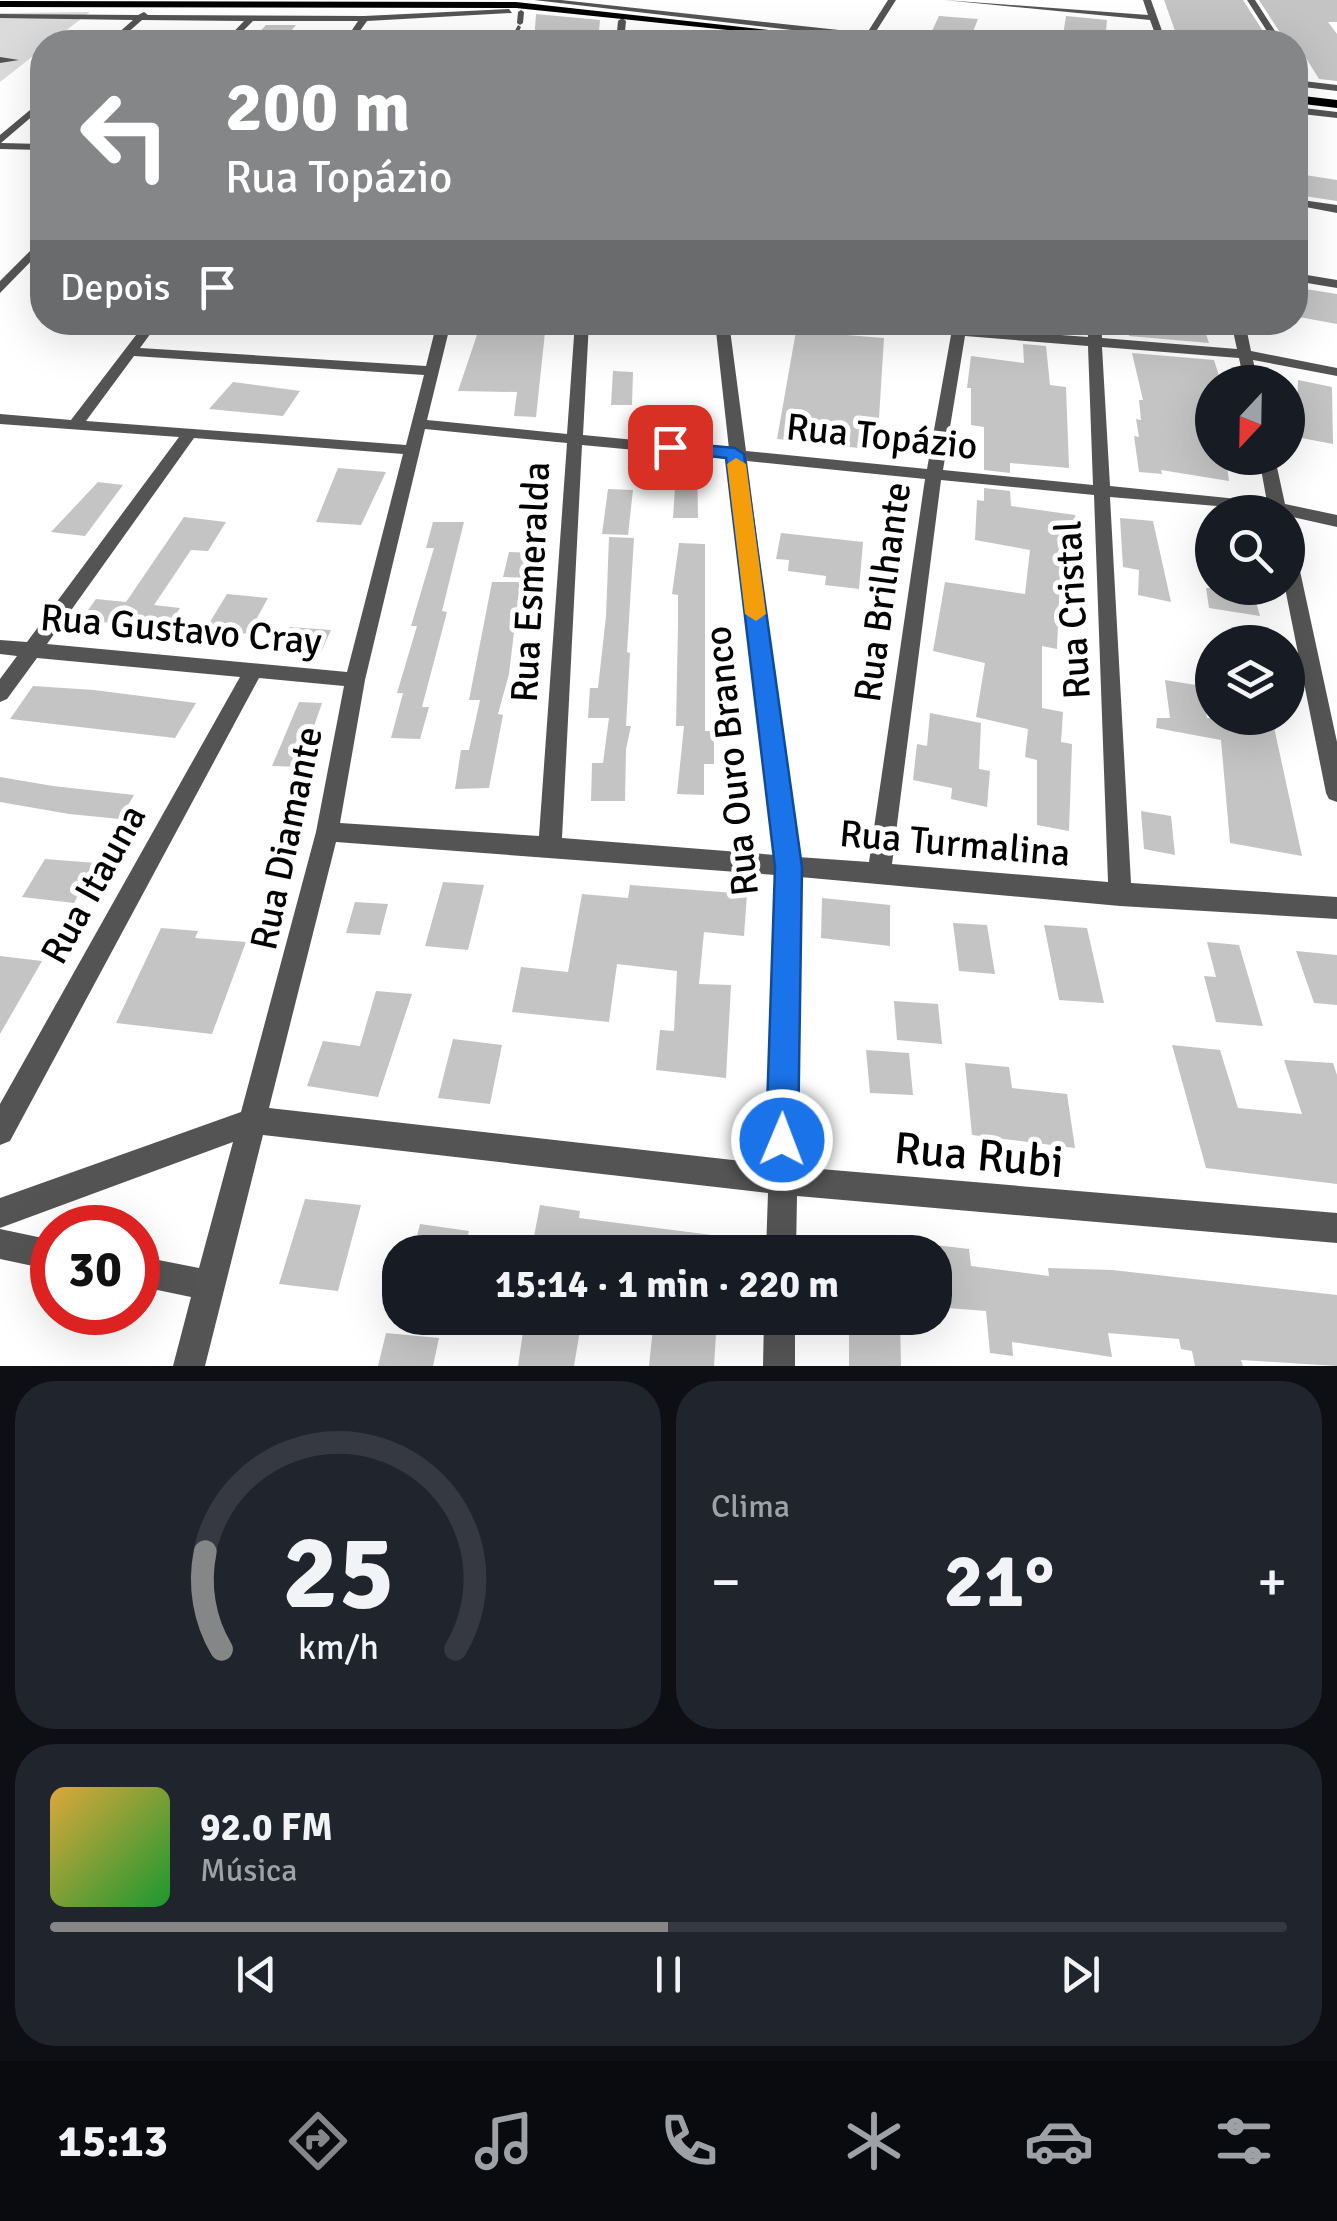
<!DOCTYPE html>
<html lang="pt">
<meta charset="utf-8">
<style>
:root{--surface:#171b24;--page:#20242c;--text:#f1f3f6;--muted:#9ea1a6;--line:#363941;--accent:#858687}
body{margin:0;font-family:Signika,sans-serif;background:var(--page);color:var(--text);height:100vh;display:flex;flex-direction:column;font-size:38px;white-space:nowrap}
*{box-sizing:border-box;margin:0}
p{font-size:32px;color:var(--muted)}
.icon{flex:none;width:55px;height:55px;fill:none;stroke:currentColor;stroke-width:2;stroke-linecap:round;stroke-linejoin:round}
.map{position:relative;height:1366px;overflow:hidden}
.side{display:flex;flex-direction:column;gap:15px;padding:15px;background:#0d0f14;flex:1}
.side>*{flex:none}
.banner{position:absolute;left:30px;top:30px;width:1278px;height:305px;border-radius:40px;box-shadow:0 10px 40px #0002;background:#858687;color:#fff;overflow:hidden}
.needle{width:65px;rotate:202deg}
.fabs{position:absolute;left:1195px;top:365px;display:grid;gap:20px}
.fabs a{display:grid;place-items:center;width:110px;height:110px;border-radius:50%;background:var(--surface);box-shadow:0 10px 40px #0002;font-size:50px}
.speed{position:absolute;left:30px;top:1205px;display:flex;gap:20px;font-size:50px;font-weight:700;text-align:center}
.speed>*{display:grid;place-content:center;width:130px;height:130px;border-radius:50%;background:var(--surface);box-shadow:0 10px 40px #0002;line-height:1}
.speed .limit{border:15px solid #d22;background:#fff;color:#111}
.pin{position:absolute;display:grid;place-items:center;width:85px;height:85px;color:#fff;margin:-42px;border-radius:20px;box-shadow:0 5px 15px #0006}
.me{position:absolute;width:110px;margin:-55px;rotate:1deg;stroke-linejoin:round;filter:drop-shadow(0 0 8px #0008)}
.turn{display:flex;align-items:center;gap:35px;height:210px;padding:0 30px;font-size:45px}
.turn .icon{width:130px;height:130px;stroke-width:2.5}
.turn b{display:block;font-size:70px;line-height:85px}
.then{display:flex;align-items:center;height:95px;padding:0 30px;background:#0003;gap:20px;font-size:38px}
.big{font-size:75px;font-weight:700;line-height:1.1}
.side .tile{flex:1;display:flex;flex-direction:column;justify-content:center;gap:15px;min-width:0;padding:0 35px;border-radius:40px;background:var(--page)}
.side .dial{align-items:center;gap:0}
.dial svg{height:260px;overflow:visible;fill:none;stroke:var(--line);stroke-width:7;stroke-linecap:round;text-anchor:middle}
.dial text{fill:var(--text);stroke:none}
.song{display:flex;align-items:center;gap:30px}
.cover{width:120px;height:120px;border-radius:15px;background:linear-gradient(135deg,hsl(40 70% 55%),hsl(130 70% 35%))}
.played{height:10px;border-radius:5px;background:linear-gradient(90deg,var(--accent) 50%,var(--line) 50%)}
.keys{display:flex;justify-content:space-around;direction:ltr}
.heat{display:flex;justify-content:space-between;align-items:center;font-size:55px;direction:ltr}
.side .tiles{flex:1;display:grid;gap:15px;grid-template-columns:1fr 1fr}
.tile:last-child{grid-column:span 2}
.trip{position:absolute;left:382px;top:1235px;width:570px;height:100px;border-radius:40px;background:var(--surface);box-shadow:0 10px 40px #0002;font-weight:700;line-height:100px;text-align:center}
.tabs{display:flex;height:160px;justify-content:space-around;align-items:center;background:#090b0e;color:var(--muted)}
.tabs .icon{width:70px;height:70px}
.tabs .active{color:var(--accent)}
.tabs b{font-size:45px;color:var(--text)}
.map>svg:first-child{display:block}
.green{fill:#dbdbdb}
.building{fill:#c4c4c4}
.lines{fill:none;stroke-linecap:round;stroke-linejoin:round}
.service{fill:#545454;fill-rule:evenodd}
.minor{fill:#545454;fill-rule:evenodd}
.primary{fill:#000;fill-rule:evenodd}
.route{fill:#1a73e8;stroke:#114b97;stroke-width:2.5}
.slow{fill:#f59e0b}
.labels{text-anchor:middle;stroke-width:10;stroke-linejoin:round;paint-order:stroke}
.street-label{font-size:38px;fill:#000;stroke:#fff}
.near-street-label{font-size:45px;fill:#000;stroke:#fff}
</style>
<div class="map">
<svg width="1337" height="1366" viewBox="0 0 1337 1366">
<rect width="100%" height="100%" fill="#fff"/>
<path class="green" d="M90,12L51,42H42V49L0,82V13Z"/>
<path class="building" d="M1164,0H1243L1270,42H1179Z
M1259,0H1337V22H1328L1337,34V81L1319,79L1301,50H1295V42H1286Z
M536,14L600,20L598,42H534Z
M939,16L978,19L970,39L930,35Z
M1066,16L1107,20L1105,42H1062Z
M266,25H296L281,42H250Z
M1305,175L1337,180V201L1304,196Z
M1299,288L1337,294V324L1299,317Z
M1128,322L1203,325L1209,343L1129,336Z
M481,323H546L536,417L514,416L517,392L458,391Z
M796,331L884,338L877,450L777,439Z
M1023,344L1046,346L1050,385L1066,387L1069,468L1010,463V473L984,470V427L971,425V388H967L971,356L1024,363Z
M1132,353L1214,360L1221,382H1212V458H1226L1229,481L1161,470L1162,474L1139,472L1134,436L1139,437L1136,419L1141,420L1139,400H1143Z
M613,371L633,372L632,405H611Z
M1298,380L1332,387L1333,444L1296,437Z
M233,382L300,391L283,416L209,409Z
M677,458L697,460L698,518H673Z
M338,468L386,472L361,525L316,522Z
M98,482L123,485L85,536L51,532Z
M984,488L1010,491L1011,506L1075,515L1080,538H1074L1072,578L1060,575L1057,649L1042,646V708L1063,712L1061,742L1072,744L1069,831L1037,825V760L1025,757L1028,729L976,717L985,663L933,651L945,582L1025,594L1030,550L975,540L977,500L984,501Z
M608,489L633,490L628,535L602,534Z
M184,517L226,522L208,551L191,550L154,605L180,608L167,628L81,620L96,599L126,602Z
M1120,518L1153,521L1171,602L1138,595L1139,570L1123,567Z
M433,522H464L442,611L447,612L422,707H429L420,739L391,738L403,693H397L417,626H411L434,548H426Z
M781,533L863,542L859,589L825,585L826,576L788,571L789,560L776,559Z
M609,537L634,538L627,652L630,653L626,726H631L626,749L625,801H591L592,763H603L609,718H588L590,688H598L606,616Z
M679,543L705,544V731H714V764H704V795L677,794L684,726H676L678,624V595L672,594Z
M509,552L535,553L530,578L503,577Z
M492,582H520L509,674L498,714L503,715L489,788L455,789L461,750H469L480,700H469Z
M1206,588H1252L1260,616L1209,608Z
M227,594L268,598L248,634L205,630Z
M290,627L331,630L321,652L279,649Z
M1165,680L1202,686L1207,718H1272L1302,856L1230,843L1221,740L1156,728L1157,718H1170Z
M33,686L94,690L196,703L175,738L10,719Z
M299,702L322,703L300,767L272,766Z
M930,713L981,723L979,769L990,771L987,807L951,799L952,788L913,780L917,744L927,746Z
M0,777L53,786L134,795L120,819L69,814L0,802Z
M1141,811L1171,816L1175,855L1144,849Z
M45,859L96,863L74,903L22,897Z
M443,882L484,885L468,950L425,946Z
M630,885L747,894L744,936L704,932L699,984L731,985L726,1078L656,1070L660,1030L674,1031L677,971L617,964L609,1022L512,1012L521,967L568,972L582,894L628,898Z
M822,898L890,905V946L821,938Z
M355,902L388,904L380,935L346,933Z
M953,923L987,925L995,974L959,971Z
M1044,925L1087,928L1104,1003L1059,1000Z
M161,928L198,931L195,938L246,942L212,1034L116,1023Z
M1207,942L1239,945L1263,1026L1216,1022L1204,976L1216,977Z
M1296,951L1337,955V1005L1314,1003Z
M0,956L42,961L0,1034Z
M376,991L412,994L378,1097L307,1086L323,1041L360,1046Z
M894,1001L938,1004L942,1044L897,1040Z
M453,1039L502,1045L490,1104L438,1098Z
M1172,1045L1220,1050L1238,1108L1302,1114L1284,1060L1333,1063L1337,1075V1184L1206,1168Z
M866,1050L909,1053L913,1095L870,1093Z
M965,1063L1009,1067L1012,1088L1067,1094L1075,1148L972,1135Z
M305,1199L361,1205L338,1291L279,1284Z
M540,1205L580,1211L579,1218L751,1240L750,1252H531Z
M420,1224L469,1231L464,1252H413Z
M935,1245L969,1249L971,1266L1049,1276L1048,1268L1112,1270L1337,1295V1366L1241,1360L1243,1366H1195L1192,1351L1181,1349L1179,1339L1108,1333L1112,1357L1012,1342L1013,1356L990,1353L986,1311L935,1307Z
M525,1318H582L574,1366H518Z
M654,1318H717L714,1366H649Z
M849,1318H900L901,1366H849Z
M386,1333L439,1338L433,1366H378Z"/>
<g class="lines">
<path class="service" d="M521,10L524,12L523,23L520,25L517,23L518,12Z
M518,25L521,27L514,42H509Z"/>
<path class="minor" d="M534,0H561L867,33L888,0H896L875,33L935,42L869,39Z
M944,0L1148,15L1143,0H1151L1166,42H1158L1150,20Z
M1247,0H1255L1282,42H1274Z
M509,9L512,13L367,21L352,42H344L358,21H253L232,42H224L244,21L142,20L117,42H108L133,20L0,18V14L138,15L144,12L148,15L364,16Z
M622,18L626,21L624,42H616L618,21Z
M0,57L19,60L0,63Z
M1295,80L1337,85V91L1295,86Z
M42,100V108L1,143L42,144V150L0,149V135Z
M1295,107L1337,112V118L1302,114L1301,178L1295,181Z
M1295,199L1337,205V213L1295,205Z
M42,239V250L0,293V281Z
M1295,273L1337,280V288L1295,281Z
M146,322H159L140,348L426,366L437,322H451L427,420L567,434L575,322H589L583,435L729,449L715,322H729L746,451L927,469L951,335L840,326L834,322L952,327L953,322H967L966,328L1088,337L1087,322H1101L1102,338L1237,349L1231,322H1245L1251,351L1337,368V376L1253,360L1258,382H1244L1239,358L1102,347L1110,486L1267,502L1259,458H1275L1285,504L1337,515V527L1288,516V512L1110,497L1131,883L1337,897V919L1120,906L800,877L797,1167L1337,1213V1243L797,1196L796,1252H766L768,1193L263,1135L205,1366H173L191,1297L138,1286V1256L199,1268L233,1142L0,1228V1198L241,1112L316,832L344,686L259,678L10,1141L0,1145V1104L240,677L37,658L7,699L0,702V679L17,656L0,654V640L27,642L179,437L0,424V414L71,420ZM965,336L1088,346L1093,485L943,470ZM134,356L424,375L406,445L86,421ZM425,429L567,443L539,836L340,823L365,680ZM194,438L403,454L347,672L47,644ZM582,445L731,459L775,855L562,838ZM747,461L925,479L869,862L798,857ZM941,480L1094,495L1108,882L892,864ZM336,842L776,875L768,1164L269,1108Z
M1288,551L1297,557L1337,742V802L1329,799L1326,793L1285,588Z
M0,1229L52,1240V1270L0,1259Z
M764,1318H795V1366H763Z"/>
<path class="primary" d="M0,1L516,2L877,42H845L516,8L0,7Z
M1295,95L1337,100V108L1295,103Z"/>
</g>
<path class="route" d="M670,442L735,448L744,454L802,867L798,1140L794,1152L782,1156L771,1152L766,1140L775,867L726,458L664,451V443Z"/>
<path class="slow" d="M736,458L746,464L766,614L756,621L745,614L727,464Z"/>
<g class="labels">
<g class="street-label">
<text transform="translate(882 436) rotate(6)" y="13">Rua Topázio</text>
<text transform="translate(530 582) rotate(-87)" y="13">Rua Esmeralda</text>
<text transform="translate(882 592) rotate(-82)" y="13">Rua Brilhante</text>
<text transform="translate(1072 610) rotate(-93)" y="13">Rua Cristal</text>
<text transform="translate(181 629) rotate(5)" y="13">Rua Gustavo Cray</text>
<text transform="translate(731 761) rotate(-96)" y="13">Rua Ouro Branco</text>
<text transform="translate(286 838) rotate(-78)" y="13">Rua Diamante</text>
<text transform="translate(955 843) rotate(5)" y="13">Rua Turmalina</text>
<text transform="translate(93 884) rotate(-61)" y="13">Rua Itauna</text>
</g>
<g class="near-street-label">
<text transform="translate(979 1154) rotate(5)" y="16">Rua Rubi</text>
</g>
</g>
</svg>
<div class="fabs">
<a><svg class="needle" viewBox="-14 -14 28 28"><path d="M0-13l5 13h-10z" fill="#e53935"/><path d="M0 13l5-13h-10z" fill="#9ea1a6"/></svg></a>
<a><svg class="icon" aria-label="search" viewBox="0 0 24 24"><circle cx="10" cy="10" r="6"/><path d="M15 15l6 6"/></svg></a>
<a><svg class="icon" aria-label="layers" viewBox="0 0 24 24"><path d="M12 4l9 5-9 5-9-5zM3 14l9 5 9-5"/></svg></a>
</div>
<div class="speed"><div class="limit">30</div></div>
<div class="pin" style="left:670px;top:447px;background:#d93025"><svg class="icon" aria-label="arrive" viewBox="0 0 24 24"><path d="M6 21V4h12l-3 4 3 4H6"/></svg></div>
<svg class="me" style="left:782px;top:1140px" viewBox="-20 -20 40 40"><circle r="17" fill="#1a73e8" stroke="#fff" stroke-width="3"/><path d="M0-11L8 9 0 5-8 9z" fill="#fff"/></svg>
<div class="trip">15:14 · 1 min · 220 m</div>
<div class="banner">
<div class="turn"><svg class="icon" aria-label="left" viewBox="0 0 24 24"><path d="M17 20v-9H6M10 6l-5 5 5 5"/></svg><div><b>200 m</b>Rua Topázio</div></div>
<div class="then">Depois<svg class="icon" aria-label="arrive" viewBox="0 0 24 24"><path d="M6 21V4h12l-3 4 3 4H6"/></svg></div>
</div>
</div>
<section class="side">
<div class="tiles">
<div class="tile dial"><svg viewBox="0 0 100 80">
<path d="M14 69A42 42 0 1 1 86 69"/>
<path d="M14 69A42 42 0 0 1 9 39" stroke="#858687"/>
<text x="50" y="56" font-size="32" font-weight="700">25</text>
<text x="50" y="72" font-size="11">km/h</text>
</svg></div>
<div class="tile"><p>Clima</p>
<div class="heat"><a>−</a><b class="big">21°</b><a>+</a></div>
</div>
<div class="tile">
<div class="song"><i class="cover"></i><div><b>92.0 FM</b><p>Música</p></div></div>
<div class="played"></div>
<div class="keys"><svg class="icon" aria-label="previous" viewBox="0 0 24 24"><path d="M18 5L8 12l10 7zM5 5v14"/></svg><svg class="icon" aria-label="pause" viewBox="0 0 24 24"><path d="M8 5v14M16 5v14"/></svg><svg class="icon" aria-label="next" viewBox="0 0 24 24"><path d="M6 5l10 7-10 7zM19 5v14"/></svg></div>
</div>
</div>
</section>
<nav class="tabs">
<b>15:13</b>
<svg class="icon active" aria-label="directions" viewBox="0 0 24 24"><path d="M12 3l9 9-9 9-9-9zM9 14v-3h6M13 9l2 2-2 2"/></svg>
<svg class="icon" aria-label="music" viewBox="0 0 24 24"><path d="M9 18V5l10-2v13"/><circle cx="6" cy="18" r="3"/><circle cx="16" cy="16" r="3"/></svg>
<svg class="icon" aria-label="phone" viewBox="0 0 24 24"><path d="M5 4h4l2 5-3 2q2 4 5 5l2-3 5 2v4C11 20 4 13 5 4z"/></svg>
<svg class="icon" aria-label="climate" viewBox="0 0 24 24"><path d="M12 3v18M4 7l16 10M4 17L20 7"/></svg>
<svg class="icon" aria-label="car" viewBox="0 0 24 24"><path d="M5 17H2v-5l4-1 3-4h7l3 4 3 1v5h-3M9 17h6M6 11h13"/><circle cx="7" cy="17" r="2"/><circle cx="17" cy="17" r="2"/></svg>
<svg class="icon" aria-label="filters" viewBox="0 0 24 24"><path d="M4 7h16M4 17h16"/><circle cx="9" cy="7" r="2"/><circle cx="15" cy="17" r="2"/></svg>
</nav>
